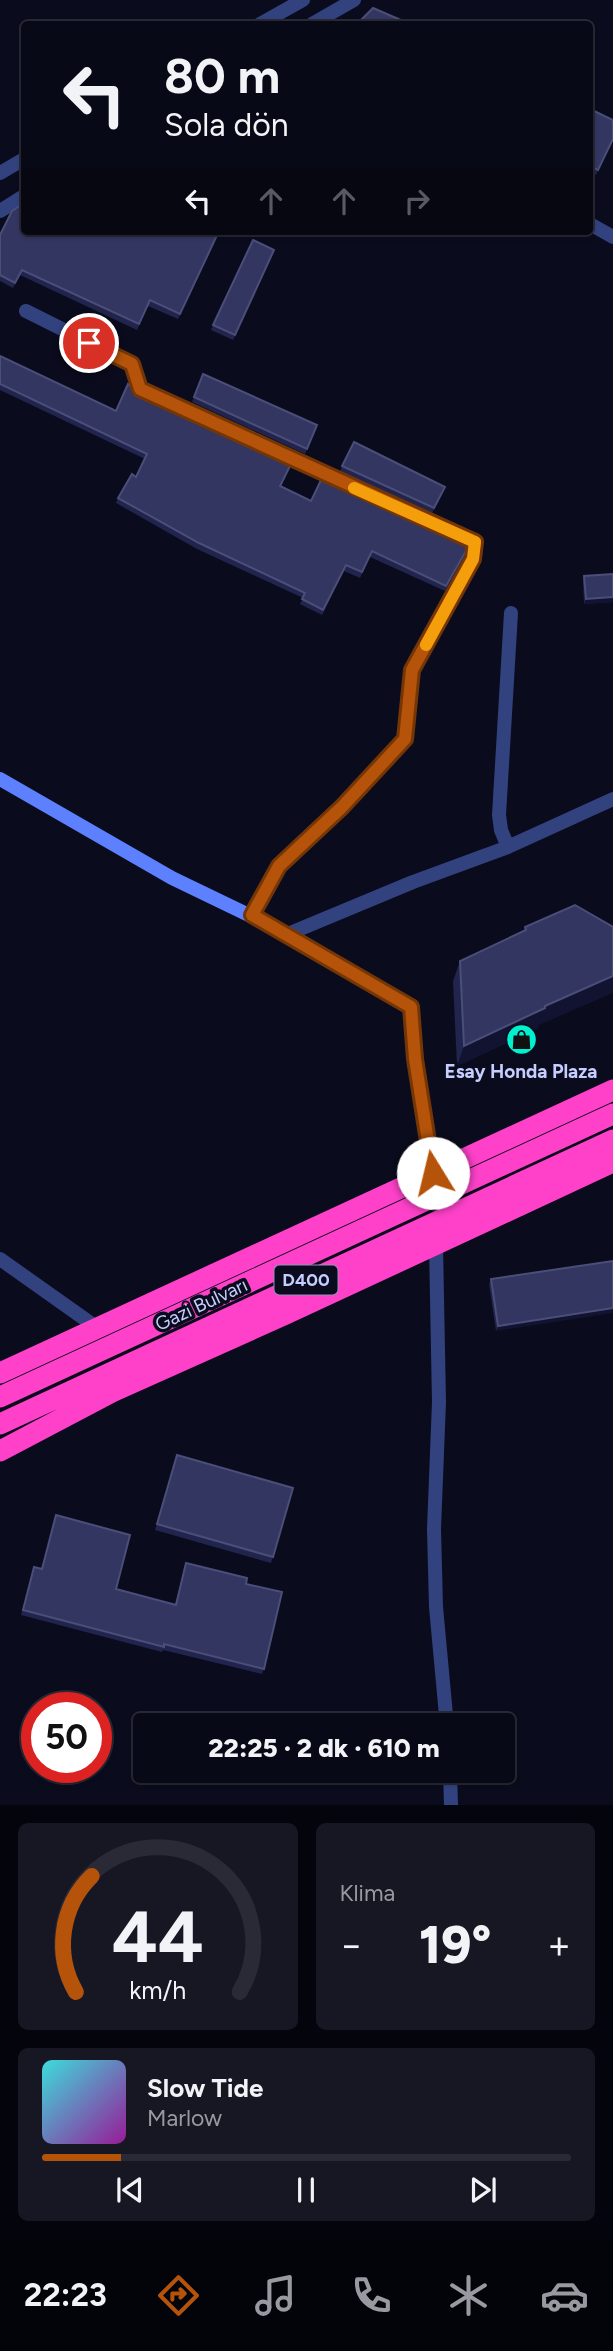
<!DOCTYPE html>
<html lang="tr">
<meta charset="utf-8">
<style>
:root{--surface:#080916;--page:#161723;--text:#f1f3f6;--muted:#989aa1;--line:#292a35;--accent:#b45309}
body{margin:0;font-family:Figtree,sans-serif;background:var(--page);color:var(--text);height:100vh;display:flex;flex-direction:column;font-size:26px;white-space:nowrap}
*{box-sizing:border-box;margin:0}
p{font-size:23px;color:var(--muted)}
.icon{flex:none;width:38px;height:38px;fill:none;stroke:currentColor;stroke-width:2;stroke-linecap:round;stroke-linejoin:round}
.map{position:relative;height:1805px;overflow:hidden}
.details{display:flex;flex-direction:column;gap:18px;padding:18px;background:#04050c;flex:1}
.details>*{flex:none}
.banner{position:absolute;left:21px;top:21px;width:572px;height:214px;border-radius:7px;box-shadow:0 2px 5px #0004,0 0 0 2px var(--line);background:#080916;color:var(--text);overflow:hidden}
.speed{position:absolute;left:21px;top:1692px;display:flex;gap:14px;font-size:35px;font-weight:700;text-align:center}
.speed>*{display:grid;place-content:center;width:91px;height:91px;border-radius:50%;background:var(--surface);box-shadow:0 2px 5px #0004,0 0 0 2px var(--line);line-height:1}
.speed .limit{border:10px solid #d22;background:#fff;color:#111}
.pin{position:absolute;display:grid;place-items:center;width:60px;height:60px;color:#fff;margin:-30px;border:4px solid #fff;border-radius:50%;box-shadow:0 2px 7px #0007}
.me{position:absolute;width:77px;margin:-38px;rotate:351deg;stroke-linejoin:round;filter:drop-shadow(0 0 5px #0008)}
.turn{display:flex;align-items:center;gap:24px;height:147px;padding:0 28px;font-size:32px}
.turn .icon{width:91px;height:91px;stroke-width:2.5}
.turn b{display:block;font-size:49px;line-height:60px}
.lanes{display:flex;align-items:center;height:66px;padding:0 28px;background:#0003;justify-content:center;gap:35px;direction:ltr}
.lanes .off{opacity:.35}
.big{font-size:52px;font-weight:800;line-height:1.1}
.details .widget{flex:1;display:flex;flex-direction:column;justify-content:center;gap:10px;min-width:0;padding:0 24px;border-radius:10px;background:var(--page)}
.details .dial{align-items:center;gap:0}
.dial svg{height:182px;overflow:visible;fill:none;stroke:var(--line);stroke-width:7;stroke-linecap:round;text-anchor:middle}
.dial text{fill:var(--text);stroke:none}
.song{display:flex;align-items:center;gap:21px}
.cover{width:84px;height:84px;border-radius:10px;background:linear-gradient(135deg,hsl(180 70% 55%),hsl(300 70% 35%))}
.played{height:7px;border-radius:4px;background:linear-gradient(90deg,var(--accent) 15%,var(--line) 15%)}
.keys{display:flex;justify-content:space-around;direction:ltr}
.heat{display:flex;justify-content:space-between;align-items:center;font-size:38px;direction:ltr}
.details .tiles{flex:1;display:grid;gap:18px;grid-template-columns:1fr 1fr}
.widget:last-child{grid-column:span 2}
.trip{position:absolute;left:133px;top:1713px;width:382px;height:70px;border-radius:7px;background:var(--surface);box-shadow:0 2px 5px #0004,0 0 0 2px var(--line);font-weight:800;line-height:70px;text-align:center}
.menu{display:flex;height:112px;justify-content:space-around;align-items:center;background:#030409;color:var(--muted)}
.menu .icon{width:49px;height:49px}
.menu .active{color:var(--accent)}
.menu b{font-size:32px;color:var(--text)}
.map>svg:first-child{display:block}
.lines{fill:none;stroke-linecap:round;stroke-linejoin:round}
.street{stroke:#32427f;stroke-width:14}
.secondary{stroke:#5d80ff;stroke-width:14}
.highway{stroke:#ff41ca;stroke-width:21}
.wall{fill:#21244c}
.shaded-wall{fill:#111331}
.building{fill:#333660;stroke:#4a4e79;stroke-width:2}
.route-casing{stroke:#753606;stroke-width:18}
.route{stroke:#b45309;stroke-width:12}
.slow{stroke:#f59e0b;stroke-width:12}
.labels{text-anchor:middle;stroke-width:7;stroke-linejoin:round;paint-order:stroke}
.shield{fill:#0a0c1d;stroke:#8e93bb;stroke-width:2}
.shield-label{font-size:18px;font-weight:bold;fill:#c6cdff}
.poi-label{font-size:19px;font-weight:bold;fill:#c6cdff;stroke:#0a0c1d}
.street-label{font-size:19px;fill:#c6cdff;stroke:#0a0c1d}
</style>
<div class="map">
<svg width="613" height="1805" viewBox="0 0 613 1805">
<rect width="100%" height="100%" fill="#0a0c1d"/>
<g class="lines">
<path class="street" d="M260,24L303,0
M312,24L354,0
M0,173L24,159
M0,211L24,196
M590,224L613,237
M26,311L132,364L140,389L400,510L475,542L473,559L412,670L405,739L342,808L279,866L252,915
M508,847L501,830L499,815L511,613
M288,934L413,882L508,847L613,799
M433,1239L436,1245L439,1402L434,1529L436,1607L447,1726
M0,1259L96,1327
M450,1771L451,1805"/>
<path class="secondary" d="M0,779L172,878L288,934L411,1007L415,1059L433,1173"/>
<path class="highway" d="M0,1373L613,1090
M0,1397L613,1114
M0,1424L613,1140
M0,1451L112,1392L286,1314L613,1162"/>
</g>
<path class="wall" d="M590,109L613,120V140L596,175L590,172Z
M219,231L178,319L148,306L137,330L20,275L13,288L0,281V235Z
M274,250L233,340L211,330L213,325Z
M0,356L116,411L138,393L289,469L281,487L311,501L464,556L445,591L370,557L360,578L344,571L322,615L300,604L303,598L197,549L116,503L118,498L136,477L145,459L0,390Z
M203,374L317,425L305,454L192,402Z
M342,466L443,492L432,513L340,472Z
M613,574V602L584,604L583,581L584,576Z
M575,905L538,1028L457,1066L453,981L460,961L523,932L525,927Z
M613,1261L496,1331L489,1284L491,1279Z
M177,1455L273,1557L271,1563L155,1530Z
M186,1563L246,1584L264,1669L262,1674L163,1650L162,1652L21,1615L32,1573L116,1589L175,1604Z"/>
<path class="shaded-wall" d="M613,597V602L584,604L586,599Z
M613,976V993L539,1025L538,1028L457,1066L464,1046L545,1006Z
M613,1308V1313L496,1331L498,1326Z"/>
<path class="building" d="M373,8L410,24H357Z
M590,109L613,120V139L598,170L590,166Z
M24,203V231H219L180,314L150,300L139,324L22,270L15,283L0,275V235L12,211Z
M253,240L274,250L235,335L213,325Z
M0,356L116,411L128,384L138,393L291,464L280,486L311,501L322,478L466,543V551L446,586L372,551L362,572L346,565L323,610L302,599L305,593L199,543L118,498L132,474L136,477L147,454L0,384Z
M203,374L317,425L307,449L194,397Z
M354,442L445,487L434,508L342,466Z
M613,574V597L586,599L584,576Z
M575,905L613,927V976L545,1006V1008L464,1046L460,961L526,930L525,927Z
M613,1261V1308L498,1326L491,1279Z
M177,1455L293,1488L273,1557L157,1524Z
M56,1515L130,1535L116,1589L176,1605L186,1563L247,1578L246,1584L282,1592L264,1669L164,1644V1647L23,1610L34,1567L42,1569Z"/>
<g class="lines">
<defs>
<path id="route" d="M89,343L132,364L140,389L475,542L473,559L412,670L405,739L342,807L279,866L252,915L411,1007L415,1059L433,1173"/>
</defs>
<use href="#route" class="route-casing"/>
<use href="#route" class="route"/>
<path class="slow" d="M354,488L475,542L473,559L426,645"/>
</g>
<defs>
<symbol id="shop-disc" viewBox="-11 -11 22 22"><circle r="9.5" fill="#00f1cf" stroke="#0a0c1d"/><path d="M-5-2.5h2.3a2.7 3.5 0 0 1 5.4 0H5L5.5 6h-11ZM-1.5-2.5h3a1.5 2.3 0 0 0-3 0Z" fill="#111"/></symbol>
</defs>
<g fill-rule="evenodd">
<use href="#shop-disc" x="504" y="1022" width="35" height="35"/>
</g>
<g class="labels">
<rect class="shield" x="274.5" y="1265.5" width="63" height="29" rx="5"/>
<g class="shield-label">
<text x="306" y="1286">D400</text>
</g>
<g class="poi-label">
<text x="521" y="1078">Esay Honda Plaza</text>
</g>
<g class="street-label">
<text transform="translate(201 1304) rotate(-25)" y="7">Gazi Bulvarı</text>
</g>
</g>
</svg>
<div class="speed"><div class="limit">50</div></div>
<div class="pin" style="left:89px;top:343px;background:#d93025"><svg class="icon" aria-label="arrive" viewBox="0 0 24 24"><path d="M6 21V4h12l-3 4 3 4H6"/></svg></div>
<svg class="me" style="left:433px;top:1173px" viewBox="-20 -20 40 40"><circle r="19" fill="#fff"/><path d="M0-13L10 11 0 6-10 11z" fill="#b45309"/></svg>
<div class="trip">22:25 · 2 dk · 610 m</div>
<div class="banner">
<div class="turn"><svg class="icon" aria-label="left" viewBox="0 0 24 24"><path d="M17 20v-9H6M10 6l-5 5 5 5"/></svg><div><b>80 m</b>Sola dön</div></div>
<div class="lanes"><svg class="icon" aria-label="left" viewBox="0 0 24 24"><path d="M17 20v-9H6M10 6l-5 5 5 5"/></svg><svg class="icon off" aria-label="ahead" viewBox="0 0 24 24"><path d="M12 20V5M6 11l6-6 6 6"/></svg><svg class="icon off" aria-label="ahead" viewBox="0 0 24 24"><path d="M12 20V5M6 11l6-6 6 6"/></svg><svg class="icon off" aria-label="right" viewBox="0 0 24 24"><path d="M7 20v-9h11M14 6l5 5-5 5"/></svg></div>
</div>
</div>
<section class="details">
<div class="tiles">
<div class="widget dial"><svg viewBox="0 0 100 80">
<path d="M14 69A42 42 0 1 1 86 69"/>
<path d="M14 69A42 42 0 0 1 21 18" stroke="#b45309"/>
<text x="50" y="56" font-size="32" font-weight="700">44</text>
<text x="50" y="72" font-size="11">km/h</text>
</svg></div>
<div class="widget"><p>Klima</p>
<div class="heat"><a>−</a><b class="big">19°</b><a>+</a></div>
</div>
<div class="widget">
<div class="song"><i class="cover"></i><div><b>Slow Tide</b><p>Marlow</p></div></div>
<div class="played"></div>
<div class="keys"><svg class="icon" aria-label="previous" viewBox="0 0 24 24"><path d="M18 5L8 12l10 7zM5 5v14"/></svg><svg class="icon" aria-label="pause" viewBox="0 0 24 24"><path d="M8 5v14M16 5v14"/></svg><svg class="icon" aria-label="next" viewBox="0 0 24 24"><path d="M6 5l10 7-10 7zM19 5v14"/></svg></div>
</div>
</div>
</section>
<nav class="menu">
<b>22:23</b>
<svg class="icon active" aria-label="directions" viewBox="0 0 24 24"><path d="M12 3l9 9-9 9-9-9zM9 14v-3h6M13 9l2 2-2 2"/></svg>
<svg class="icon" aria-label="music" viewBox="0 0 24 24"><path d="M9 18V5l10-2v13"/><circle cx="6" cy="18" r="3"/><circle cx="16" cy="16" r="3"/></svg>
<svg class="icon" aria-label="phone" viewBox="0 0 24 24"><path d="M5 4h4l2 5-3 2q2 4 5 5l2-3 5 2v4C11 20 4 13 5 4z"/></svg>
<svg class="icon" aria-label="climate" viewBox="0 0 24 24"><path d="M12 3v18M4 7l16 10M4 17L20 7"/></svg>
<svg class="icon" aria-label="car" viewBox="0 0 24 24"><path d="M5 17H2v-5l4-1 3-4h7l3 4 3 1v5h-3M9 17h6M6 11h13"/><circle cx="7" cy="17" r="2"/><circle cx="17" cy="17" r="2"/></svg>
</nav>
